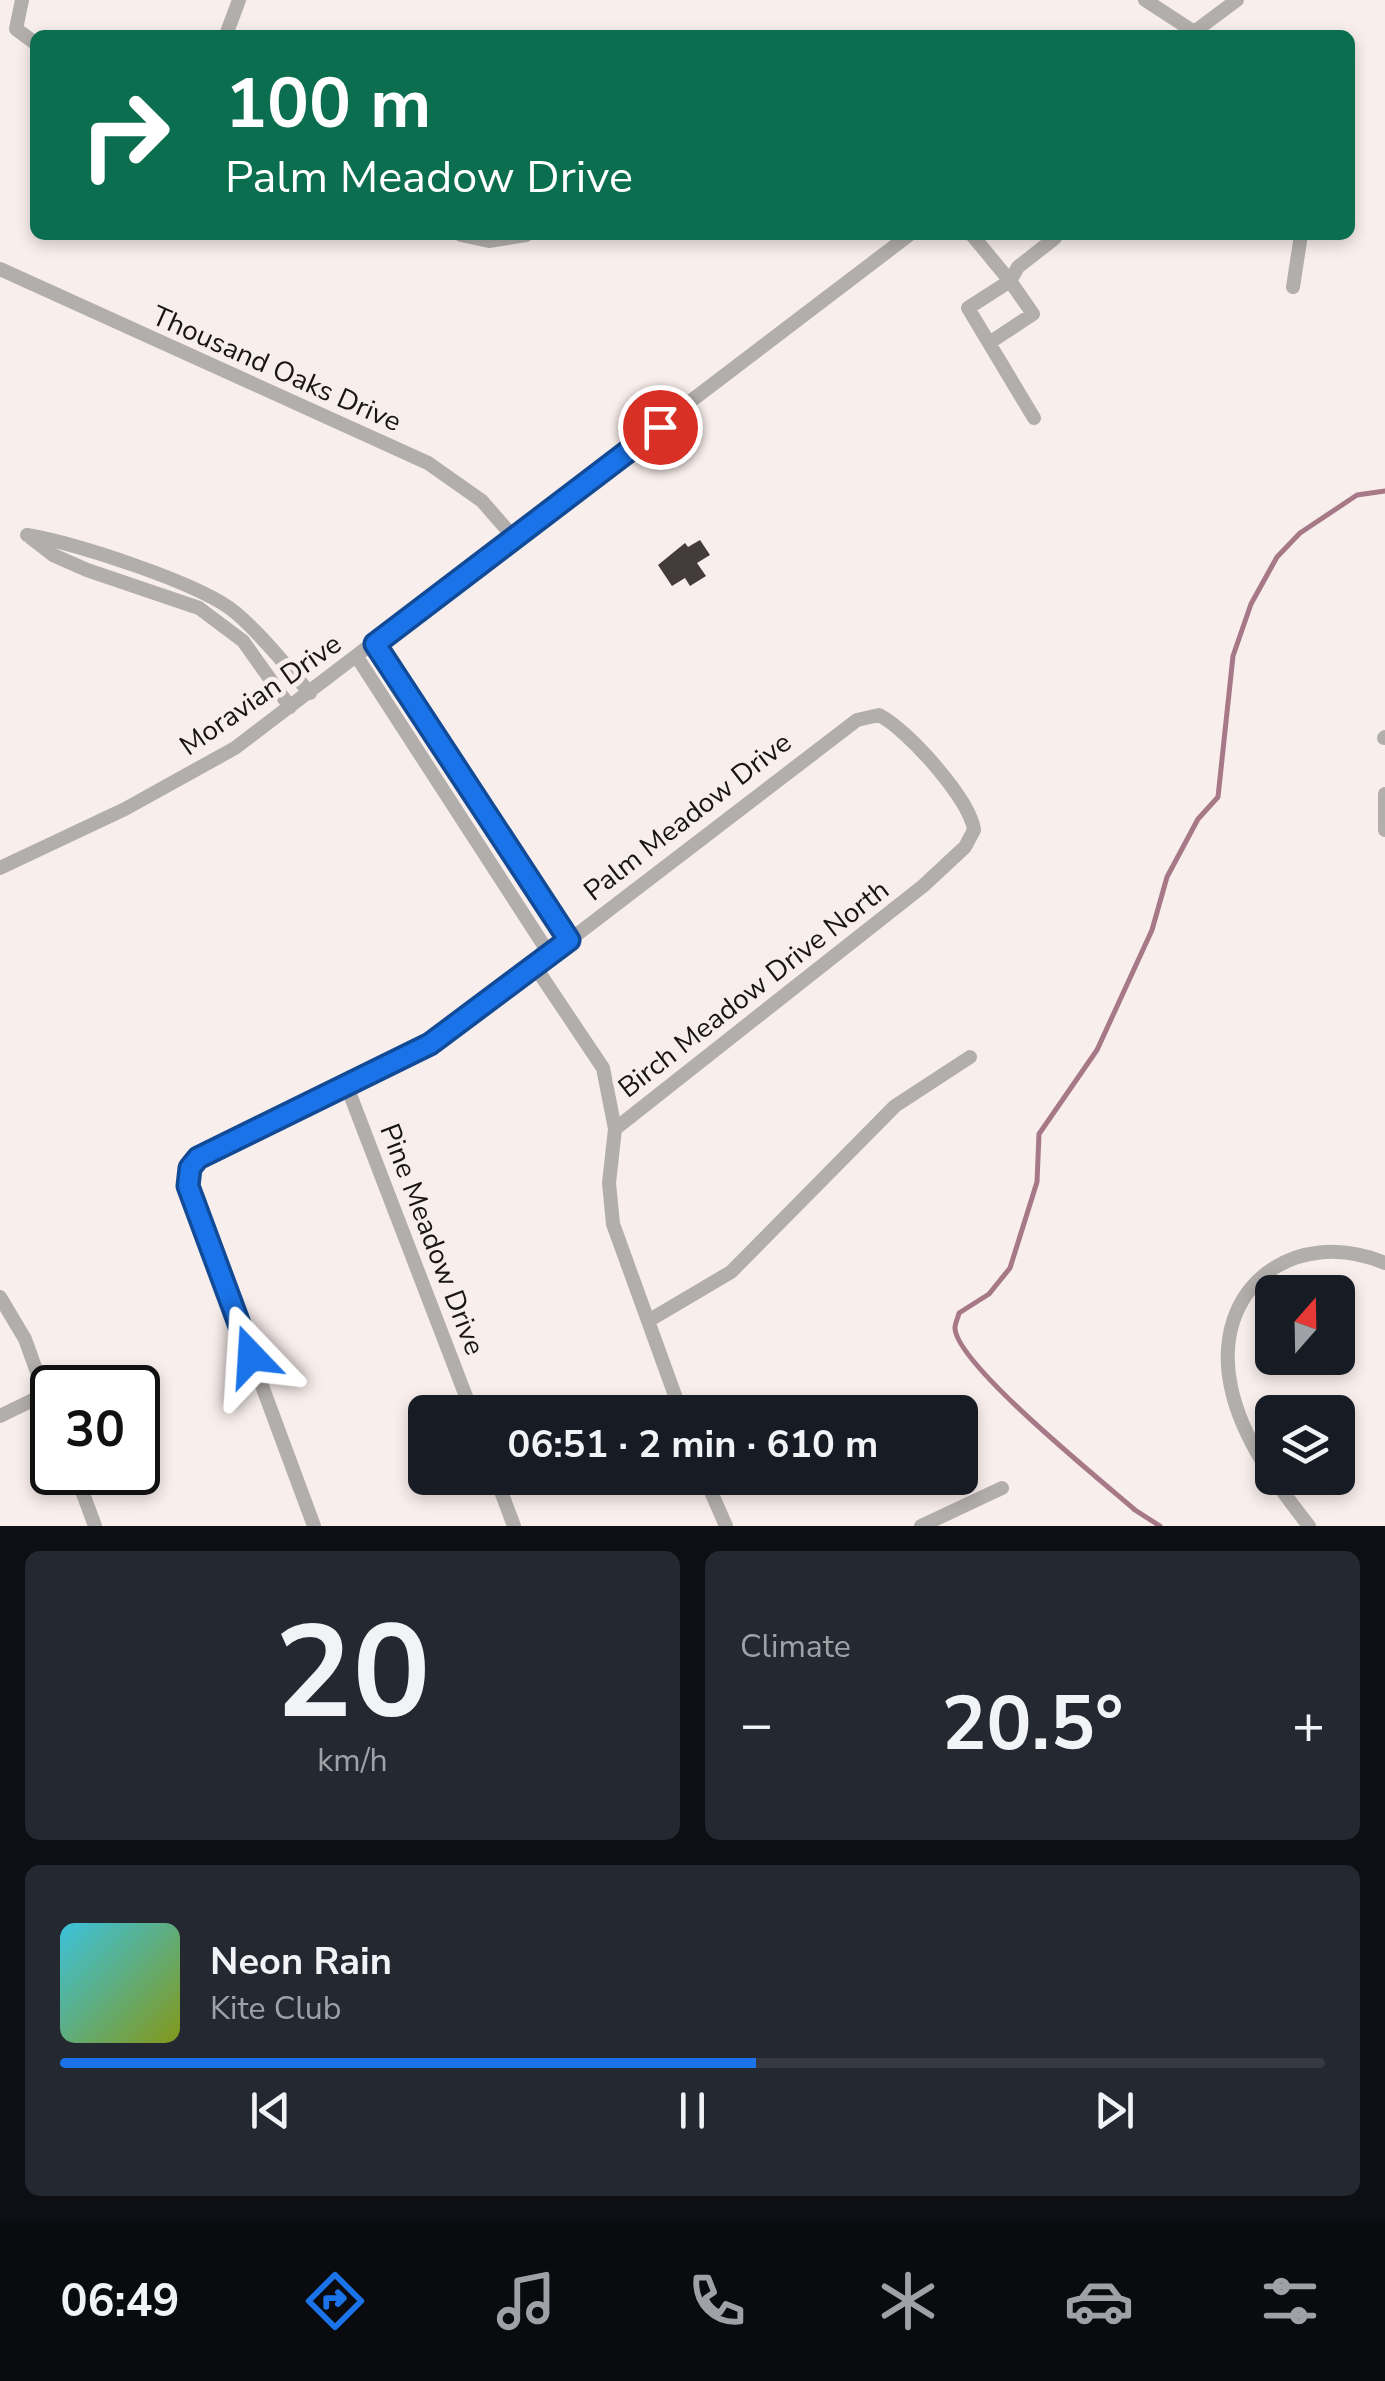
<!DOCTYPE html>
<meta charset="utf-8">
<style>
:root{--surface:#171b24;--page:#242831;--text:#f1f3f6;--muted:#9ea1a6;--line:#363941;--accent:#1a73e8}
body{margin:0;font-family:"Nunito Sans",sans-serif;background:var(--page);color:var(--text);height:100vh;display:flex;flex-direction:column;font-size:38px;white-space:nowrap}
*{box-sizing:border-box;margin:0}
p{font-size:32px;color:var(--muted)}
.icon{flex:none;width:55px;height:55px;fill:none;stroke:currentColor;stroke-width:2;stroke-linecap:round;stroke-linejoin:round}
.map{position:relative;height:1526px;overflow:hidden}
.panel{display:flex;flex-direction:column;gap:25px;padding:25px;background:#0d0f14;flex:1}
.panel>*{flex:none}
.banner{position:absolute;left:30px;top:30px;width:1325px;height:210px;border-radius:15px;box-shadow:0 5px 15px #0003;background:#0b6e4f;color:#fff;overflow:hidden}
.needle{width:65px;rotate:20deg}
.tools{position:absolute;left:1255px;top:1275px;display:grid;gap:20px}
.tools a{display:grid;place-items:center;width:100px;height:100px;border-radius:15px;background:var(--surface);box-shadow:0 5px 15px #0003;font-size:50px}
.speed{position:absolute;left:30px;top:1365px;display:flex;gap:20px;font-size:50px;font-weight:700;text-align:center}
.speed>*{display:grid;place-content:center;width:130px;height:130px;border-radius:50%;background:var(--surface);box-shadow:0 5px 15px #0003;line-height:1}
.speed .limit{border:5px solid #111;border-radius:15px;background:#fff;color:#111}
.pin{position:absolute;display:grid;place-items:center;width:85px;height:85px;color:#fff;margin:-42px;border:5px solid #fff;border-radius:50%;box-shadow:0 2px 10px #0007}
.me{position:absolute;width:110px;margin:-55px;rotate:340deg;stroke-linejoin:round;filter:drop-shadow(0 0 8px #0008)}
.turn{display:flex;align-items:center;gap:35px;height:210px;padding:0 30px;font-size:45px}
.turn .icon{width:130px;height:130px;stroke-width:2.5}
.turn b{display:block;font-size:70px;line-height:85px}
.big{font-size:75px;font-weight:700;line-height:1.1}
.panel .tile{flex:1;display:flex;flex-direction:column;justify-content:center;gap:15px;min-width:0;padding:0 35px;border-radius:15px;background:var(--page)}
.panel .dial{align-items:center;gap:0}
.dial b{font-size:130px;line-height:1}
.song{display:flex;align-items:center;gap:30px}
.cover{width:120px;height:120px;border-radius:15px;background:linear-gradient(135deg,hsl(190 70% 55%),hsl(70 70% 35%))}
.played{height:10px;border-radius:5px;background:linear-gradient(90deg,var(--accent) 55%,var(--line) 55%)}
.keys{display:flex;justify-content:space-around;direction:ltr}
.heat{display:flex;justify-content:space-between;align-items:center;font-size:55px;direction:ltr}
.panel .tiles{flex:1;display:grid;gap:25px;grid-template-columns:1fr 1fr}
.tile:last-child{grid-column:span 2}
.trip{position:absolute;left:408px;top:1395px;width:570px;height:100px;border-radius:15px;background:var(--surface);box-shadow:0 5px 15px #0003;font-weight:700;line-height:100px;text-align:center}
.tab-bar{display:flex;height:160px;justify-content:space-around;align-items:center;background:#090b0e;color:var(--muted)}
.tab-bar .icon{width:70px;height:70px}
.tab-bar .active{color:var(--accent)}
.tab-bar b{font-size:45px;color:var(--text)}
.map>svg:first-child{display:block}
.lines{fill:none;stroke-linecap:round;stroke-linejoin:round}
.stream{stroke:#a67888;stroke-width:5}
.building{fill:#433b3c}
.minor{stroke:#b2aeac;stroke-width:14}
.route-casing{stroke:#114b97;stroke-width:25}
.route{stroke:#1a73e8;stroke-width:18}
.labels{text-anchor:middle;stroke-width:10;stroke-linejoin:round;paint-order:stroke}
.street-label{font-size:28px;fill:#181514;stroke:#f8eeec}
</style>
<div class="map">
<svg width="1385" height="1526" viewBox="0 0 1385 1526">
<rect width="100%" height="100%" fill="#f8eeec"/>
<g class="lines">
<path class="stream" d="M1160,1526L1135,1510C1103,1482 956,1364 955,1328C955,1323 958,1318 959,1313L989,1294L1010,1268L1037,1182L1039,1134L1097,1050L1152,930L1167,877L1198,819L1218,797L1233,656L1251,604L1277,557L1300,533L1357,495L1385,491"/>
</g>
<path class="building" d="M700,540L710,555L697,563L706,576L690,586L685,578L672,586L658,565L685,543L688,547Z"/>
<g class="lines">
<path class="minor" d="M22,0L16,29L35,43
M1145,0L1199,35
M226,35L239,0
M1190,35L1237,0
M461,235L489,241L526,235
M972,235L1010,281L968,308L1034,418
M0,269L428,463L482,501L515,539
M1293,287L1301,235
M989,343L1033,314L1010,281L1018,267L1055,238
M27,535C74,543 201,583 236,613C263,636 286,666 310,693
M31,538L53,555L87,570L199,608L243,641L290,707
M375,644L569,940
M357,657L550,955
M1384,738L1385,737
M1385,794V830
M0,868L125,809L235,748L909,235
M536,968L603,1068L615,1129L609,1183L613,1224L681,1412
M346,1084L472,1412
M0,1297L25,1339L52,1414
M648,1321L731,1272L895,1106L970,1057
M0,1416L45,1394
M75,1472L95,1526
M496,1478L514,1526
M705,1478L726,1526
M314,1526L188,1186L198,1158L407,1056L460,1024L857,720L879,715C907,729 970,799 974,830L965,847L923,886L615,1129
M921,1526L1002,1488
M1309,1526C1277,1485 1242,1440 1231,1387C1210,1288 1294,1225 1385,1263"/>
</g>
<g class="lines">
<defs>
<path id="route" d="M251,1356L188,1186L190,1168L198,1158L430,1044L569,940L375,644L660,427"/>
</defs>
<use href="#route" class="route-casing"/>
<use href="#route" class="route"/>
</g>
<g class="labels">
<g class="street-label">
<text transform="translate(277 368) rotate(24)" y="10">Thousand Oaks Drive</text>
<text transform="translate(260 694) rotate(-35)" y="10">Moravian Drive</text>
<text transform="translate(687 816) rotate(-38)" y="10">Palm Meadow Drive</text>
<text transform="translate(753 988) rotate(-38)" y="10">Birch Meadow Drive North</text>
<text transform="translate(433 1239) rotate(69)" y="10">Pine Meadow Drive</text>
</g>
</g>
</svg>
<div class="tools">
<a><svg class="needle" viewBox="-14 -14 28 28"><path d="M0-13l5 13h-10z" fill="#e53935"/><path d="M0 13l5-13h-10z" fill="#9ea1a6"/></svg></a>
<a><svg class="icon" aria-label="layers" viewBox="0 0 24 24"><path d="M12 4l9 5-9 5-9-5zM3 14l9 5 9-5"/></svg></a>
</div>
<div class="speed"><div class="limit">30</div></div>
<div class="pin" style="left:660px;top:427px;background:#d93025"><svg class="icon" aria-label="arrive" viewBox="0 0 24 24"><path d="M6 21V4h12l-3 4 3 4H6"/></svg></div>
<svg class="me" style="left:251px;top:1356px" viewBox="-20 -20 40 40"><path d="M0-17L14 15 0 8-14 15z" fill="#1a73e8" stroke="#fff" stroke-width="4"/></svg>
<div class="trip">06:51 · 2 min · 610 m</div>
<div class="banner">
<div class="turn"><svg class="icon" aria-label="right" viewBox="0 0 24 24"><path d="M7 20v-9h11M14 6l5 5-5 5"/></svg><div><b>100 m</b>Palm Meadow Drive</div></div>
</div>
</div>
<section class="panel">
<div class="tiles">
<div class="tile dial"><b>20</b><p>km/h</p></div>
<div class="tile"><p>Climate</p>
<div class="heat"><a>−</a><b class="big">20.5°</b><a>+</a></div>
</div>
<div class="tile">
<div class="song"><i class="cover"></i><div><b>Neon Rain</b><p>Kite Club</p></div></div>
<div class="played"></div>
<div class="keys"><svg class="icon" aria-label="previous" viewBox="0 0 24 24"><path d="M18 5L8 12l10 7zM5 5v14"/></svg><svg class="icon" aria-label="pause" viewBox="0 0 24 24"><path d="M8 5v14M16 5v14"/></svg><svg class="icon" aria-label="next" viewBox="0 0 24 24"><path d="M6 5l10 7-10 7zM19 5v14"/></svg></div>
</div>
</div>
</section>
<nav class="tab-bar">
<b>06:49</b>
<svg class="icon active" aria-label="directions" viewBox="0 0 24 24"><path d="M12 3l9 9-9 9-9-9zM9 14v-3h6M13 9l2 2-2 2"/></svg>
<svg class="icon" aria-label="music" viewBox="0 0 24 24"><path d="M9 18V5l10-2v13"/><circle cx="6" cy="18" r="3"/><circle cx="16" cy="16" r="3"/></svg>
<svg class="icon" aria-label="phone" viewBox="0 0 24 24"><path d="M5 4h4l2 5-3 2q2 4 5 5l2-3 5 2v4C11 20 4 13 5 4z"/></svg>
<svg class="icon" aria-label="climate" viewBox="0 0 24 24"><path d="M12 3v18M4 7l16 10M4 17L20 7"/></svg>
<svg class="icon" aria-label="car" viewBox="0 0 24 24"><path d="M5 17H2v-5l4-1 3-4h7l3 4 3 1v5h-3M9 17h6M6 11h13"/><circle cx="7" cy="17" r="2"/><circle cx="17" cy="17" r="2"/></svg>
<svg class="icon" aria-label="filters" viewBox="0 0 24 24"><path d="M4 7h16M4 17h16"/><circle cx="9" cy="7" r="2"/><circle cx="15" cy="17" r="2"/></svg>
</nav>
